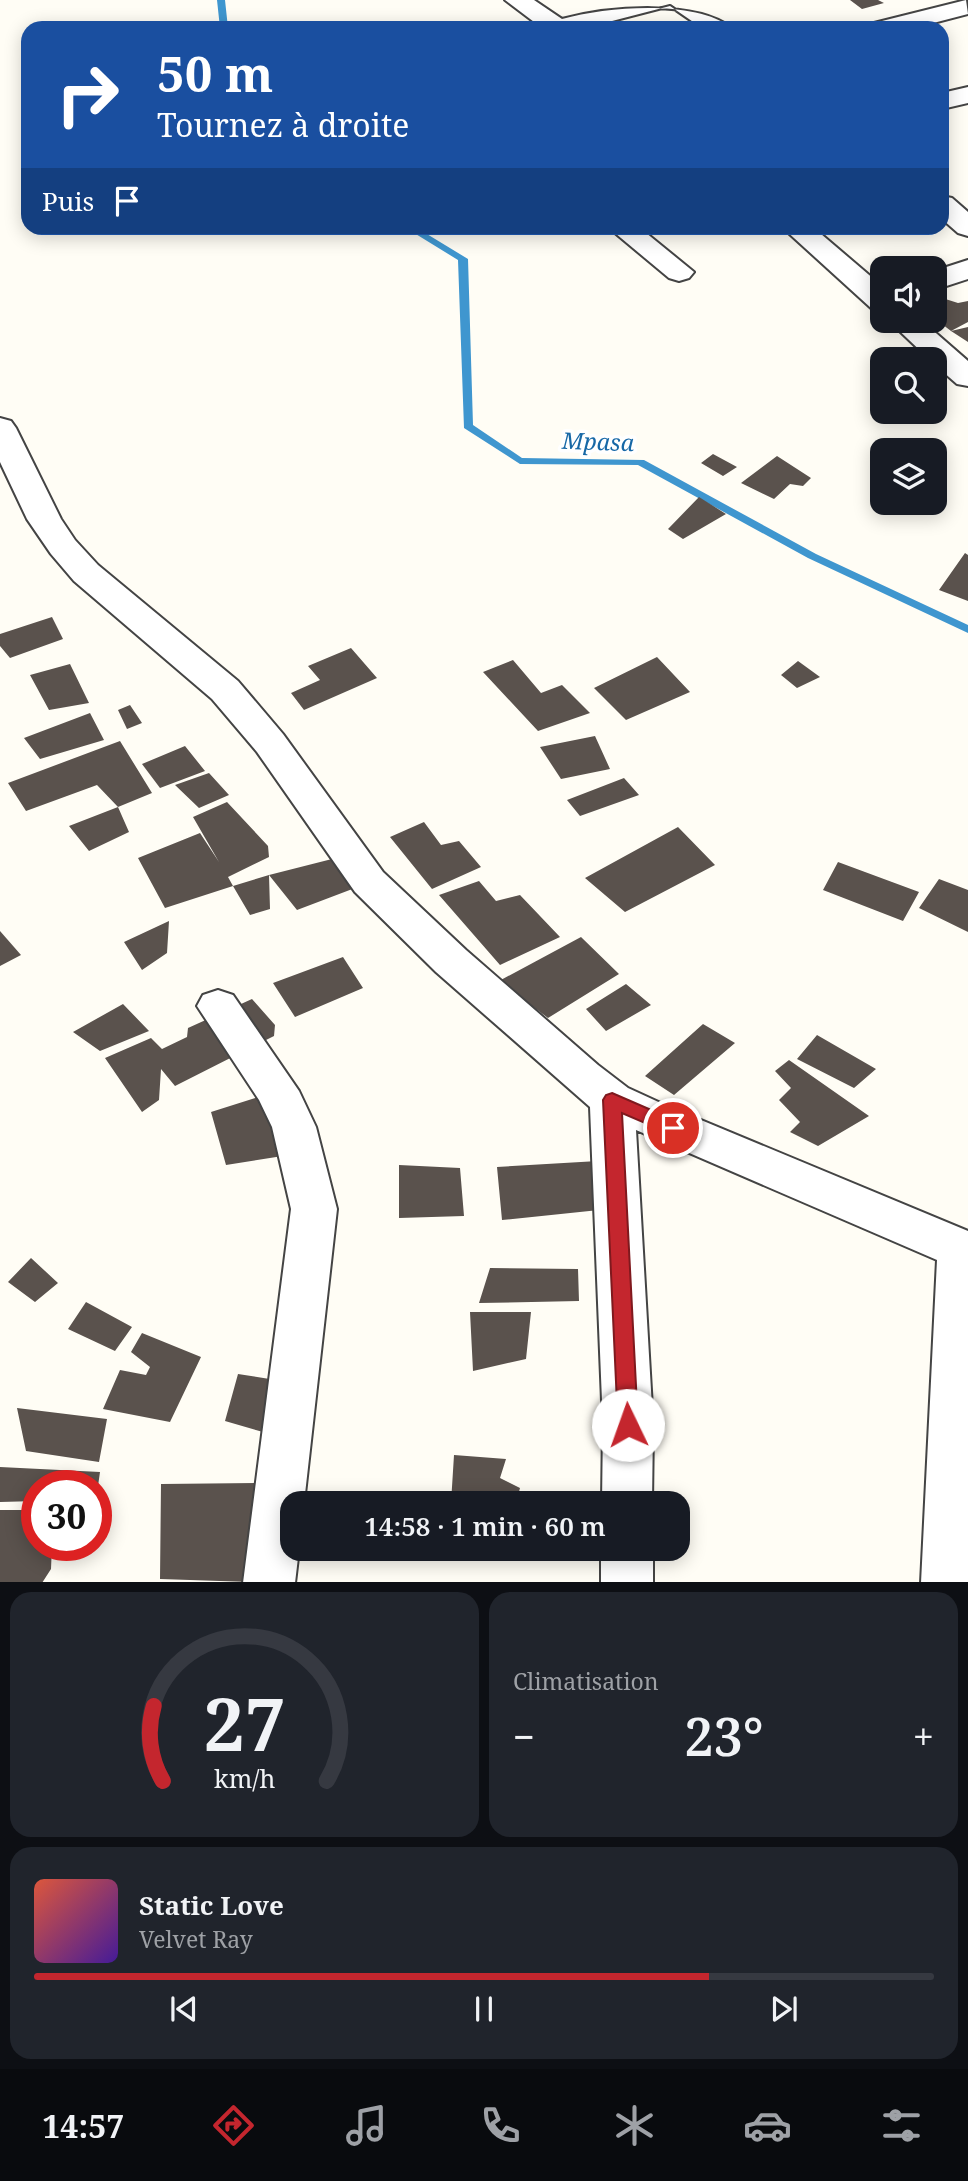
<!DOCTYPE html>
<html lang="fr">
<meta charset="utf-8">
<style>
:root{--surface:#171b24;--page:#20242c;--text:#f1f3f6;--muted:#9ea1a6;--line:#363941;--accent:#c4262e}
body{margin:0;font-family:"Noto Serif",serif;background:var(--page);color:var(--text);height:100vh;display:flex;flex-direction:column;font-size:26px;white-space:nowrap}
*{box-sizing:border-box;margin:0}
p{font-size:23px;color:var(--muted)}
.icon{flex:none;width:38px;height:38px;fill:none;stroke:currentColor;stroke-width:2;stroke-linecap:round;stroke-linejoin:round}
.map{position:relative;height:1582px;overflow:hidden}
.sheet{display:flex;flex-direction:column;gap:10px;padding:10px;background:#0d0f14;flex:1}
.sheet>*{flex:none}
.guide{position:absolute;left:21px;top:21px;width:928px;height:214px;border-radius:21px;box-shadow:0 4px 18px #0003;background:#1a4fa0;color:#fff;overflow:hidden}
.tools{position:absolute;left:870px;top:256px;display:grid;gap:14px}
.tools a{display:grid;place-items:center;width:77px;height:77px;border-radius:14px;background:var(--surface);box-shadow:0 4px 18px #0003;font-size:35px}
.speed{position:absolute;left:21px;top:1470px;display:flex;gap:14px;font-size:35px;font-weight:700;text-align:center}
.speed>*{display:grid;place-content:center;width:91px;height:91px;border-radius:50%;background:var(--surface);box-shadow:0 4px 18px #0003;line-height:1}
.speed .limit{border:10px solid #d22;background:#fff;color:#111}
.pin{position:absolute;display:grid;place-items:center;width:60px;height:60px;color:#fff;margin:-30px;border:4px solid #fff;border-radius:50%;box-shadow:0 2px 7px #0007}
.me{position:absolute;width:77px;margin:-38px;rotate:357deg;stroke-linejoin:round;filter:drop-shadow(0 0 5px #0008)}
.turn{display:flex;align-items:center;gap:24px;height:147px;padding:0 21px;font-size:32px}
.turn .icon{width:91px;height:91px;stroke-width:2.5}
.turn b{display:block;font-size:49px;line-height:60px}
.then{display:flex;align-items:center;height:66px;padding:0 21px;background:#0003;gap:14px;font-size:26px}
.big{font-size:52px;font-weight:600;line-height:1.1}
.sheet .widget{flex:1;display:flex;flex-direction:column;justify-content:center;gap:10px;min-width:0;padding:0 24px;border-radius:21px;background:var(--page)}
.sheet .dial{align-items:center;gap:0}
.dial svg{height:182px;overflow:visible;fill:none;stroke:var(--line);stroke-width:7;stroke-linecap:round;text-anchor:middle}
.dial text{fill:var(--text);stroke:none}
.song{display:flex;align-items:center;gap:21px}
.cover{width:84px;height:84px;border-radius:10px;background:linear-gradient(135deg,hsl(10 70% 55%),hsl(260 70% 35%))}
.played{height:7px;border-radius:4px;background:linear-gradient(90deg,var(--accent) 75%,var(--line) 75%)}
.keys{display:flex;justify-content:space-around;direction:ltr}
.heat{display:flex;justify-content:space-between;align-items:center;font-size:38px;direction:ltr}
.sheet .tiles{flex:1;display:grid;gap:10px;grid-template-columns:1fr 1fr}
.widget:last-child{grid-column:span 2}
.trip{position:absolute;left:280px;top:1491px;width:410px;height:70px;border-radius:21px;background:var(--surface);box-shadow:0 4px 18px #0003;font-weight:600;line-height:70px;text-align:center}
.tabs{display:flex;height:112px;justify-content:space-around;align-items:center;background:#090b0e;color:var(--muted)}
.tabs .icon{width:49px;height:49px}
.tabs .active{color:var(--accent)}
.tabs b{font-size:32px;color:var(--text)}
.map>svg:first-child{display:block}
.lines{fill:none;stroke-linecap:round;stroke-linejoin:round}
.stream{fill:#3f96cf;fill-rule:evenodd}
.building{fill:#5a524d}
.minor-casing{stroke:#444;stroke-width:4}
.minor{fill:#fff;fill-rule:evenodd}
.route{fill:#c4262e;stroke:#7f191e;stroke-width:2}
.labels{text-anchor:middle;stroke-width:7;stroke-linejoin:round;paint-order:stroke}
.water-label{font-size:23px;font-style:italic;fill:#1768a6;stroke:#fff}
</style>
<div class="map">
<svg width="968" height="1583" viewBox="0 0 968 1583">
<rect width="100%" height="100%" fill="#fffdf5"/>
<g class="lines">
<path class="stream" d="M217,0H225L228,28H220Z
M406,228H417L468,259L473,425L522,458L644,460L816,554L968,625V633L808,558L638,465L520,464L464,428L458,260Z"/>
</g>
<path class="building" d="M850,0H878L884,3L862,9Z
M939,297L958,303L968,301V322L951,331L934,318V299Z
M968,327V342L951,331Z
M713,454L737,467L723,476L701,463Z
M777,456L811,478L803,486L790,484L774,499L741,483Z
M699,497L726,514L683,539L668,529Z
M965,553L968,555V601L939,590Z
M52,617L63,639L10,658L0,646V634Z
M351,648L377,678L304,710L291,693L320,680L308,666Z
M657,657L690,692L626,720L594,688Z
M513,660L541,693L562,685L590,713L538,731L483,672Z
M798,661L820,677L797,688L781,675Z
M70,664L89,703L49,710L30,675Z
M130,705L142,723L127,729L118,710Z
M90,713L104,740L40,759L24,738Z
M595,736L610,769L561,779L540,747Z
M120,741L152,793L118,807L97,785L26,811L8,783Z
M185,746L205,771L160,788L142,764Z
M209,773L229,795L199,808L175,785Z
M624,778L639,795L580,816L567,800Z
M227,802L268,846L269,857L228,877L233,886L165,908L138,858L200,833L219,862L193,817Z
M118,807L129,832L89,851L69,826Z
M424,822L441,845L459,841L481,867L432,889L390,837Z
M678,827L715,865L625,912L585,878Z
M332,859L355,888L297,910L269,875Z
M838,862L919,892L903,921L823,890Z
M269,875L270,909L250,915L233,886Z
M939,879L968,890V932L919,908Z
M479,881L496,901L520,895L560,937L500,965L439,895Z
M169,921L167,953L142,970L124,942Z
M0,931L21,955L0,966Z
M581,937L619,974L548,1018L499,981Z
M343,957L363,988L295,1017L273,983Z
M626,984L651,1005L606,1031L586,1009Z
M252,999L275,1025L274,1036L175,1086L161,1069L159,1100L142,1112L105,1058L151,1038L162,1049L187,1037L188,1028Z
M123,1004L149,1031L100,1051L73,1032Z
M703,1024L735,1043L674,1095L645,1076Z
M817,1035L876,1069L854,1088L797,1059Z
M789,1060L869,1116L818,1146L790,1132L800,1122L779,1100L791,1088L775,1071Z
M277,1091L289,1155L226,1165L211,1112Z
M598,1161L599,1210L502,1220L497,1167Z
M399,1165L460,1168L464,1216L399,1218Z
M31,1258L58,1283L35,1302L8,1282Z
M490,1268L578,1269L579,1301L479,1303Z
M86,1302L132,1327L115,1351L68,1329Z
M470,1312H531L526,1359L473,1371Z
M142,1333L201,1357L170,1422L103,1409L120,1370L146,1375L150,1367L131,1352Z
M238,1374L276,1380L263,1432L225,1421Z
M17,1408L107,1419L99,1462L26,1451Z
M454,1455L506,1459L500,1478L520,1488L516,1503H451Z
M0,1467L100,1472L98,1486H37V1501L0,1502Z
M264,1483L250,1582L160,1579L161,1484Z
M0,1510H37V1545H52L51,1569L42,1583H0Z
M448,1549H522V1551L448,1554Z"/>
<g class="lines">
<defs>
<path id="minor" d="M505,0H534L562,19C611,6 696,0 732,28H702L670,6L585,28H542Z
M966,0L968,14L914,28H870L874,23Z
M968,87V103L942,109V93Z
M942,196L952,198L968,212V236L958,233L942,219Z
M609,228H640L694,272L689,278L679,281L669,278Z
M783,228H814L882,286V311L871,308Z
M968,260V279L934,290V271Z
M888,320H921L968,361V386L957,384L934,364V359H929Z
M0,418L11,421L16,428L61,519L75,540L98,565L238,681L283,734L383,872L466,950L598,1065L628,1088L665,1105L968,1231V1583H921L937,1260L636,1130L653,1425L652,1503H602L603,1425L590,1107L436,972L355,892L257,752L212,699L74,581L51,554L27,519L0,462Z
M218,990L233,995L299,1091L316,1127L337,1209L304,1503H292V1549H299L295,1583H243L291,1209L272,1127L259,1100L197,1006L203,995Z
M601,1549H653V1583H601Z"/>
</defs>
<use href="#minor" class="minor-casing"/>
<use href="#minor" class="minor"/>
</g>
<path class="route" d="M612,1093L679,1122L682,1128L679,1133L673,1135L622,1113L638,1425L635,1431L628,1434L621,1431L618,1425L603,1100L606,1095Z"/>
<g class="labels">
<g class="water-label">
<text transform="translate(598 442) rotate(2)" y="8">Mpasa</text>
</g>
</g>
</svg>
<div class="tools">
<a><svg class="icon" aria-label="sound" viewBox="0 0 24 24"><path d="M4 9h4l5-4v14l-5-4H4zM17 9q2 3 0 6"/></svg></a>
<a><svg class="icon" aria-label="search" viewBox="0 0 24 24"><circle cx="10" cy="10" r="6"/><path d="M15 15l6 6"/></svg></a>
<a><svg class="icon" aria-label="layers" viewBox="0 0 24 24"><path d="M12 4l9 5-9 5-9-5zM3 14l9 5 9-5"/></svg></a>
</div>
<div class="speed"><div class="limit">30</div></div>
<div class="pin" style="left:673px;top:1128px;background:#d93025"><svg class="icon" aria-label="arrive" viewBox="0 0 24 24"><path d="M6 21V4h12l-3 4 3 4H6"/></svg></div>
<svg class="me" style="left:628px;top:1425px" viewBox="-20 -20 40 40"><circle r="19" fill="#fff"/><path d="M0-13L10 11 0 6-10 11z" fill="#c4262e"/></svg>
<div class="trip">14:58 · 1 min · 60 m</div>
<div class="guide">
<div class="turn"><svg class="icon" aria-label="right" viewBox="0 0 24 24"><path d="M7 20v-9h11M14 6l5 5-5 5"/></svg><div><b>50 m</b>Tournez à droite</div></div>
<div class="then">Puis<svg class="icon" aria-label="arrive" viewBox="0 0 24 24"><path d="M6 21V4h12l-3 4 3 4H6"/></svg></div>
</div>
</div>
<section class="sheet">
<div class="tiles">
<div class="widget dial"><svg viewBox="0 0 100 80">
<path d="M14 69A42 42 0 1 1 86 69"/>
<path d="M14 69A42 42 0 0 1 10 36" stroke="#c4262e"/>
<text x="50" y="56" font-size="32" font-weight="700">27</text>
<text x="50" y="72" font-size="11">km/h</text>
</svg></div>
<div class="widget"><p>Climatisation</p>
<div class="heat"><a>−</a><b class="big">23°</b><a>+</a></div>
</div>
<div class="widget">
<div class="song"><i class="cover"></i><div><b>Static Love</b><p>Velvet Ray</p></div></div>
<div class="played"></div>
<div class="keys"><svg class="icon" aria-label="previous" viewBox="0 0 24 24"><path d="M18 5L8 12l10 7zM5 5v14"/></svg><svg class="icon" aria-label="pause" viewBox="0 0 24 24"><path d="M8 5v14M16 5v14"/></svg><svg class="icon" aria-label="next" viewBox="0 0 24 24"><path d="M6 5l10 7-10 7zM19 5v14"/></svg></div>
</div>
</div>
</section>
<nav class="tabs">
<b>14:57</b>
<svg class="icon active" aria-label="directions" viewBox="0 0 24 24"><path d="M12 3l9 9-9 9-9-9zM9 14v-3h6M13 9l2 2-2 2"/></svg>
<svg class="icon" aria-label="music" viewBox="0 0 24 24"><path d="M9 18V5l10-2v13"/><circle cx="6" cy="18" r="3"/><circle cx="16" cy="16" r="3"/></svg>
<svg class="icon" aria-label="phone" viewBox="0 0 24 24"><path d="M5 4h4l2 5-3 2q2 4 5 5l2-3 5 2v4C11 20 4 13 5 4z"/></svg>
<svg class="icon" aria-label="climate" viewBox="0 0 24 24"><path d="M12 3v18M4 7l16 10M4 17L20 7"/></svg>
<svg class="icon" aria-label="car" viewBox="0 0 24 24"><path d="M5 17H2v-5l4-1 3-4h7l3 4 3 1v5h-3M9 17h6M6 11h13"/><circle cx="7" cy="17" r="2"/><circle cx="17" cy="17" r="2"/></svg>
<svg class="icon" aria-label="filters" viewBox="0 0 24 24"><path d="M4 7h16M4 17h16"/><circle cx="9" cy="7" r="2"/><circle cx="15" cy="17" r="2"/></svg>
</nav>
